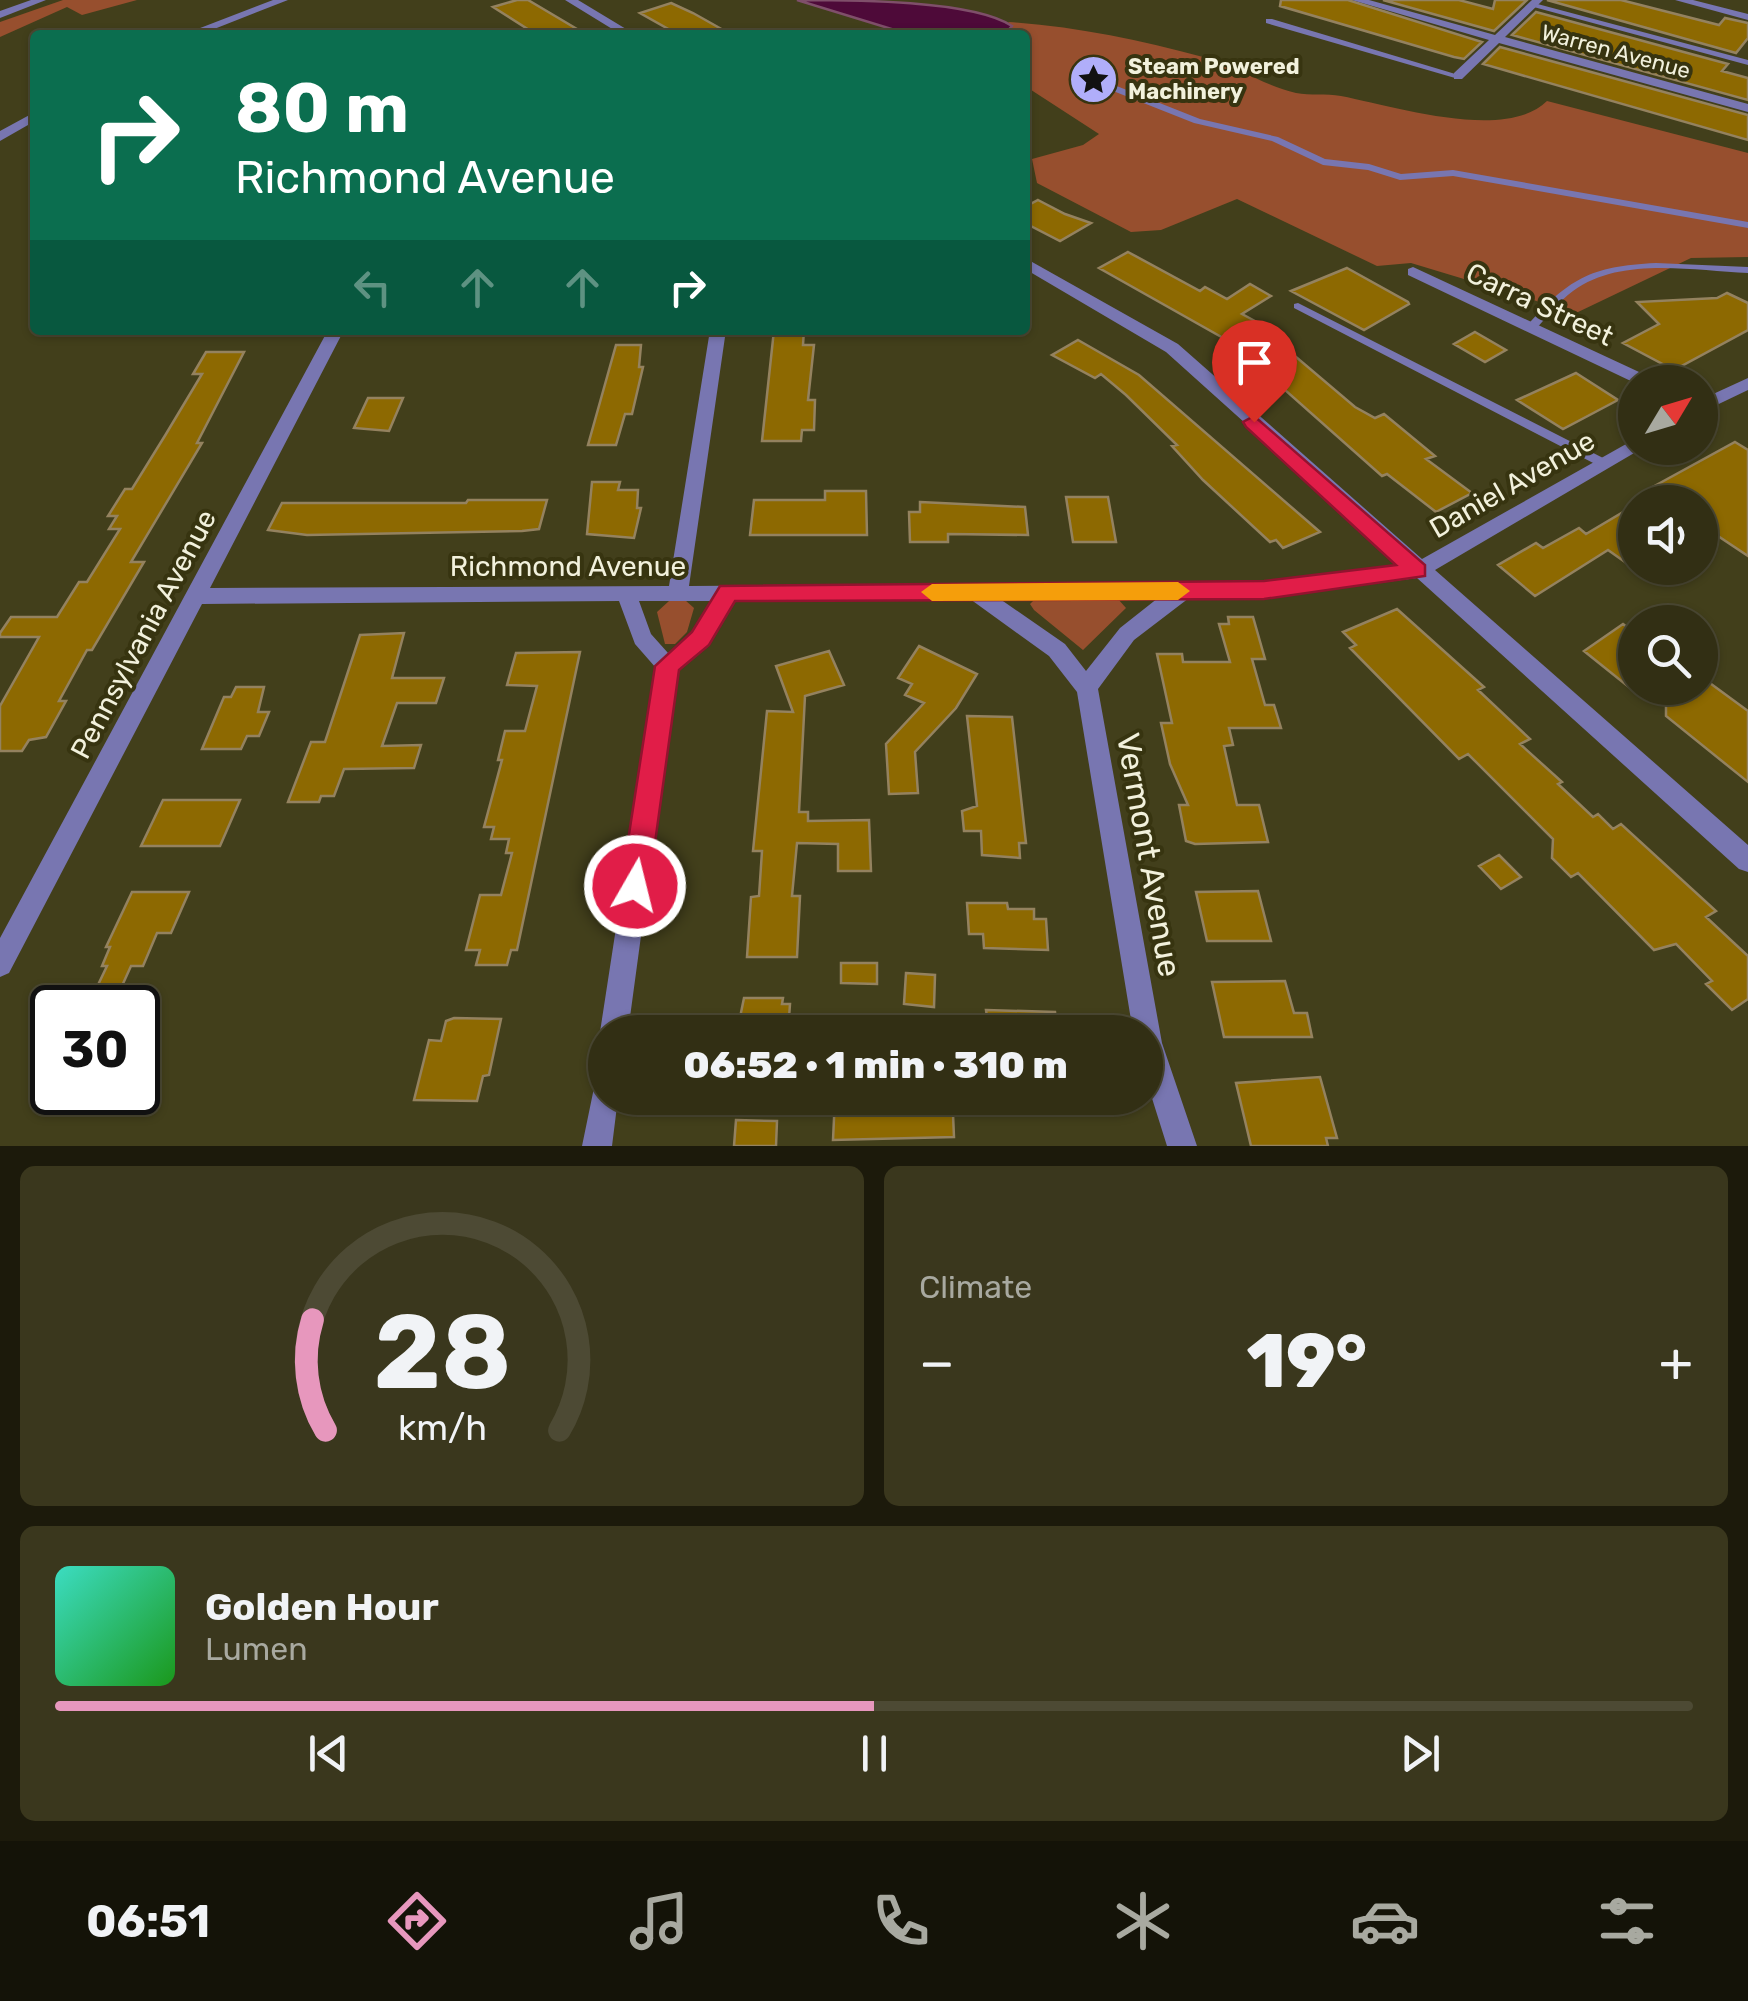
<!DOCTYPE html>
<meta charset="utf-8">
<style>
:root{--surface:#322f14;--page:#3a371d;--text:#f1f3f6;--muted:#a8a9a0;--line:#4d4a34;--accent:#e797bd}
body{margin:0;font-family:Rubik,sans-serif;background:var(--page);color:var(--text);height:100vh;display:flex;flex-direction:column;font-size:38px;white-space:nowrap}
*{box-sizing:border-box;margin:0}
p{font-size:32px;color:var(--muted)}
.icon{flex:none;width:55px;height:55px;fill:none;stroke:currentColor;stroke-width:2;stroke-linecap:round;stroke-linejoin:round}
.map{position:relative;height:1146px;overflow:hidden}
.drawer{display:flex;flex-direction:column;gap:20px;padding:20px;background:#1c1a0b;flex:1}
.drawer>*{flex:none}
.hud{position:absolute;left:30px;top:30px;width:1000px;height:305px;border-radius:10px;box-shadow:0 2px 8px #0004,0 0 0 2px var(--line);background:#0b6e4f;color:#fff;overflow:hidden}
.needle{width:65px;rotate:52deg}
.fabs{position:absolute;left:1618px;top:365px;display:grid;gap:20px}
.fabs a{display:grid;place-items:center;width:100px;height:100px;border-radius:50%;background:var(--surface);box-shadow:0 2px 8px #0004,0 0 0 2px var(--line);font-size:50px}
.speed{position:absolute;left:30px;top:985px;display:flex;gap:20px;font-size:50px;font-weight:700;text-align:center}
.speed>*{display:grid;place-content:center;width:130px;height:130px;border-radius:50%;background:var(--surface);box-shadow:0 2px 8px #0004,0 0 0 2px var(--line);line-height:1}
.speed .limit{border:5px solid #111;border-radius:15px;background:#fff;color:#111}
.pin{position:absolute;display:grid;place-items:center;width:85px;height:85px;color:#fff;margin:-102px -42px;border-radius:50% 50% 50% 0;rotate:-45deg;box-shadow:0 0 10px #0007}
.pin .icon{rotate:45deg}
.me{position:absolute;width:110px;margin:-55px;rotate:8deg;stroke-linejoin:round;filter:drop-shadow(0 0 8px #0008)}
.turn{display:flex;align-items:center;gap:35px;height:210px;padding:0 40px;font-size:45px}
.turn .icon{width:130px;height:130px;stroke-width:2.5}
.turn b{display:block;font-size:70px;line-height:85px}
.lanes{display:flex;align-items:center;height:95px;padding:0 40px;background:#0003;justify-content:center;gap:50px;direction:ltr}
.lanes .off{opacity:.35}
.big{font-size:75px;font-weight:800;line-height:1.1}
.drawer .widget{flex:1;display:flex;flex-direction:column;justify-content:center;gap:15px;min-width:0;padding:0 35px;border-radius:15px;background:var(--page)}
.drawer .dial{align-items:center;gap:0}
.dial svg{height:260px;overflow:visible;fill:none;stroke:var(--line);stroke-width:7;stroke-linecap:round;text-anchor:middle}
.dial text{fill:var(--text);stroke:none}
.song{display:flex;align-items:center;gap:30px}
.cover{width:120px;height:120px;border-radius:15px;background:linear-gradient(135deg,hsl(170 70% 55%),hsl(120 70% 35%))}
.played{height:10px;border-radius:5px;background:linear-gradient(90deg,var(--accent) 50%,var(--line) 50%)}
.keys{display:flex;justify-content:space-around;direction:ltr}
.heat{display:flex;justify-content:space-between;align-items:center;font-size:55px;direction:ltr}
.drawer .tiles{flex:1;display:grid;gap:20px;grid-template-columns:1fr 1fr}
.widget:last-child{grid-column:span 2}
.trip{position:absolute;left:588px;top:1015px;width:575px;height:100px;border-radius:50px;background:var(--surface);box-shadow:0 2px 8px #0004,0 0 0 2px var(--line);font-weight:800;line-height:100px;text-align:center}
.menu{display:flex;height:160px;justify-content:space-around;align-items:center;background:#141308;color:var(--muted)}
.menu .icon{width:70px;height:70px}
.menu .on{color:var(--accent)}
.menu b{font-size:45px;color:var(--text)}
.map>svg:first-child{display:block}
.green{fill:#974f2e}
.water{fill:#4e0a39;stroke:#7f4f6a;stroke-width:2.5}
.building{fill:#8d6901;stroke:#94825f;stroke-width:2.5}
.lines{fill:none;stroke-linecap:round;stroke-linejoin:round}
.service{fill:#7876b1;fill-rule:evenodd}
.minor{fill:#7876b1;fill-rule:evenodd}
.tertiary{fill:#7876b1;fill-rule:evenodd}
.route{fill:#e11d48;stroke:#92132f;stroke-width:2.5}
.slow{fill:#f59e0b}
.labels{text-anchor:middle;stroke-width:8;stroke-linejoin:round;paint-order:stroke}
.far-street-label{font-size:22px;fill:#f2f1dc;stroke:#373410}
.far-poi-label{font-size:22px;font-weight:bold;fill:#f2f1dc;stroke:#373410;text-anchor:start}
.street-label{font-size:28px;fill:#f2f1dc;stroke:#373410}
.near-street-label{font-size:32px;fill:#f2f1dc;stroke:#373410}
</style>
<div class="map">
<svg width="1748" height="1146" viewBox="0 0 1748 1146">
<rect width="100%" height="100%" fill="#423f1b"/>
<path class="green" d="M63,0H137L82,15L67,7L0,37V22Z
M1008,22C1074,26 1139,40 1203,57C1235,65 1264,86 1296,93C1310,96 1326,93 1341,96C1393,106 1506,142 1547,101L1748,153V257L1691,258L1576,313L1411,263L1377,266L1237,199L1161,230L1131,232L1037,183L1032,159L1083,145L1099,134L1025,86V35H1004L1012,26Z
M1035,599H1118L1126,608L1083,650L1034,610L1030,604Z
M685,600L694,608L687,632L675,644H665L657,612L669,601Z"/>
<path class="water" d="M797,0C852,0 973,0 1012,26L1004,35H911Z"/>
<path class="building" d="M517,0H528L587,35H537L493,7Z
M1281,0H1348L1482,42L1464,59L1454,57L1280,6Z
M1383,0H1459L1493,9L1495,0H1527L1494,31Z
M1547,0H1621L1719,25L1725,18L1748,23V38L1736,53Z
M671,3L693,13L732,35H679L640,13Z
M1536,12L1728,64L1722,71L1748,78V100L1512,35Z
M1500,47L1748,115V140L1483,64Z
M1038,200L1065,214L1091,223L1060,241L1025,223V207Z
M1128,252L1200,291L1205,287L1227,299L1250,284L1271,296L1242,314L1266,327L1263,329L1355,407L1375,418L1384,414L1435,456L1426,459L1472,493L1436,512L1387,474L1382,476L1232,343L1099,268Z
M1347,268L1408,302L1409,304L1364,330L1291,291Z
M1727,293L1748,303V330L1674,370L1623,343L1659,324L1637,302L1717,298Z
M774,330H804L803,345H814L808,400H815L814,430H802L801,441H762Z
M1475,332L1506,350L1485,362L1454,344Z
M1078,340L1139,375L1320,532L1283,548L1276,540L1270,542L1203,480L1172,446L1177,445L1126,395L1101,374L1095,378L1052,355Z
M616,345H641L639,367H643L632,414H625L616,445H588Z
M206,352H244L197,443H202L131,562H144L92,650H87L59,701H66L46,737L29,740L22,751H0V706L39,637H0V633L11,617H57L79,582H87L120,529H109L117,516H108L125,489H132L166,434L202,374H193Z
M1576,373L1618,400L1563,429L1517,400Z
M368,398H403L389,431L354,428Z
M1735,442L1748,450V556L1700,524V502H1670L1649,489Z
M592,482H620L618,490H638L637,508H641L634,538L587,534Z
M825,491H866L867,535H750L754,500H825Z
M1066,497H1108L1116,542H1073Z
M468,500H547L539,529L522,531L307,535L268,530L282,503H466Z
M920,502L1025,507L1028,535L948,534V542H910L909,512H920Z
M1635,505V569L1608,550L1535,596L1498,565L1536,543L1543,548L1579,528L1586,534Z
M1397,609L1484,687L1478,690L1530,739L1520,744L1562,782L1558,784L1593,817L1598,814L1613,829L1621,824L1716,911L1706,917L1748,956V999L1732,1010L1706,984L1712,981L1676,944L1654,950L1578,873L1571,877L1552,858L1553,839L1468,754L1459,759L1350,648L1356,645L1343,632Z
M1228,617H1253L1265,659H1252L1265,705H1274L1281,728H1229L1233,745L1224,746L1237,805H1259L1268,842L1195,844L1186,841L1179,805H1188L1170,764L1161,723H1172L1157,654H1182L1183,662H1230L1219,624H1229Z
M1623,624L1635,633V692L1584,651Z
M404,633L392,678H444L436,703H397L382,746L421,745L414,768L344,769L334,796H321L319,802H288L311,742H325L360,635Z
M919,646L977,674L956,708L915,752L918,793L889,794L886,744L924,703L905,695L912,684L898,678Z
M829,651L844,685L805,696L799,812H808V821L869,820L871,871H838V844L797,843L792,896H800L797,957H747L751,897L759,896L762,851H753L767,711L793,712L776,666Z
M580,652L517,950H511L507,965H476L480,950H466L480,895H501L512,853H506L509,839H491L494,827H484L502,760H498L505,731H525L537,686L507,685L516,653Z
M1703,678L1748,711V782L1666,716V706L1691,688H1700Z
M236,687H264L258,712H269L259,736H247L241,749H202L224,697H231Z
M967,716L1012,717L1026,843H1019L1020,858L982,855L981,831H964L962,811L977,806Z
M163,800H240L220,846H141Z
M1499,855L1521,877L1501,889L1479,866Z
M1258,891L1271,941H1207L1196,892Z
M132,892H189L171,933H157L143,966H131L112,1008H87L107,966H102L110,947H106Z
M967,903H1007L1008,909H1034V919H1046L1048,950L984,948L983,934H969Z
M841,963H877V984L841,983Z
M906,973L935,975L934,1007L904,1004Z
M1285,981L1294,1013H1307L1312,1037H1224L1212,982Z
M744,998H783L782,1004H790L788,1032H737Z
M986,1010L1055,1012L1057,1032H989Z
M454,1018L501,1019L489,1075L483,1076L477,1101L414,1100L429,1040L441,1041L446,1021Z
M1320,1077L1337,1138H1326L1328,1146H1251L1236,1083Z
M835,1098H872L871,1113L953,1114L954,1137L833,1140Z
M736,1120L777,1121L776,1146H734Z"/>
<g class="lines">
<path class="service" d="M1530,2L1748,60V65L1530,6Z
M1266,19H1272L1462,76L1455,78L1266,23Z
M1103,83H1109L1200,119L1278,137L1325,159L1369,164L1401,174L1453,170L1748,222V228L1453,176L1400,180L1368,170L1323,165L1272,141L1194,123L1103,87Z
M1656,263L1748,267V273C1693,271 1621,256 1573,291C1558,302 1547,317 1535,330H1527L1525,328C1568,279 1590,266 1656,263Z
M1298,303L1607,460L1609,463L1603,467L1599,466L1294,308V304Z"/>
<path class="minor" d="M273,0H288L199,35H182Z
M565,0H578L636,35H622Z
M1352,0H1369L1495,35L1532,0H1543L1505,37L1748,104V112L1499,43L1462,79H1454V73L1489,40Z
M1675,0H1693L1748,14V20Z
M35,112V121L0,141V131Z
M1025,258L1178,344L1422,559L1635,439V448L1641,449L1435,570L1748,845V872L1739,869L1417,578L1264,598H1189L1134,640L1098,689L1162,1043L1197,1146H1167L1145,1076V1032H1133L1077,692L1049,656L970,599L733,601L708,645L677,670L628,1032H605V1042L600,1032L656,668L635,644L619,601L202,604L9,973L0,977V938L328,330H344L210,588L669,586L710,330H726L689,586L1264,582L1403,565L1166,352L1025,269ZM1158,598L1120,628L1086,671L1065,644L1000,599ZM639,601H713L694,633L668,653L651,634Z
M1413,267L1652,378L1654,382L1635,383L1408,275V269Z
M1748,378V390L1700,413V400Z
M605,1079V1098H618L612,1146H582L595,1083Z"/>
<path class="tertiary" d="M31,0H46L0,18V11Z"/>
</g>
<path class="route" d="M1254,416L1425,565V576L1264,599L735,601L709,645L679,670L649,886L645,895L635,899L625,895L621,886L655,666L692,632L720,586L1264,581L1396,565L1246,427L1243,422Z"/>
<path class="slow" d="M1178,582L1190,591L1178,600L932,601L921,592L932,584Z"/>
<defs>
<symbol id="sight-disc" viewBox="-11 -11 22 22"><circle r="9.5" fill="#b0aefa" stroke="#373410"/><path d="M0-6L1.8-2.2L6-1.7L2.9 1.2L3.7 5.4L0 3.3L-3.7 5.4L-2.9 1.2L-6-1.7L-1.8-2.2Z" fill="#111"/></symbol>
</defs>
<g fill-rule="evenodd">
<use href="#sight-disc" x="1066" y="52" width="55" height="55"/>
</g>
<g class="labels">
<g class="far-street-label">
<text transform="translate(1616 51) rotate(15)" y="8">Warren Avenue</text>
</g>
<g class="far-poi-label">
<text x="1128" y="74">Steam Powered<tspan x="1128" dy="25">Machinery</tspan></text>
</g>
<g class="street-label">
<text transform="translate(1540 304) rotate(25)" y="10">Carra Street</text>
<text transform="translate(1512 484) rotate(-30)" y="10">Daniel Avenue</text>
<text x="568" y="576">Richmond Avenue</text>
<text transform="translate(143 634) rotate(-62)" y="10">Pennsylvania Avenue</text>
</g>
<g class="near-street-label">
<text transform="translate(1149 855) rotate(80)" y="11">Vermont Avenue</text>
</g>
</g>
</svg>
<div class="fabs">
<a><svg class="needle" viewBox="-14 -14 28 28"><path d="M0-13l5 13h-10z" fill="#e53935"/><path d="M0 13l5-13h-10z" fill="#a8a9a0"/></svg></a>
<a><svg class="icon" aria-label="sound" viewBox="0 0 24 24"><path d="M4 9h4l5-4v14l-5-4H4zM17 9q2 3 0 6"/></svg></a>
<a><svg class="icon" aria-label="search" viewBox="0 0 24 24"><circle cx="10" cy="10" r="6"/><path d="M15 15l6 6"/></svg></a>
</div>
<div class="speed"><div class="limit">30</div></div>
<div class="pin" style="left:1254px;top:422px;background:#d93025"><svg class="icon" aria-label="arrive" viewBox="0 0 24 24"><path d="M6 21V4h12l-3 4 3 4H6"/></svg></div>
<svg class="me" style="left:635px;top:886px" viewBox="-20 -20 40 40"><circle r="17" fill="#e11d48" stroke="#fff" stroke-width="3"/><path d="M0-11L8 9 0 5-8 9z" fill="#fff"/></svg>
<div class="trip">06:52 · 1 min · 310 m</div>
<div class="hud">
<div class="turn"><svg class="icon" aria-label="right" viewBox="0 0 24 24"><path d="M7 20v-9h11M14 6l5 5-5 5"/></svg><div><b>80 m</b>Richmond Avenue</div></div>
<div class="lanes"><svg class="icon off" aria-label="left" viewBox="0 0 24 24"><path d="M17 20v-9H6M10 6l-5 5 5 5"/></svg><svg class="icon off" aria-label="ahead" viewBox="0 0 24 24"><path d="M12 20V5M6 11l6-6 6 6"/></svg><svg class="icon off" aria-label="ahead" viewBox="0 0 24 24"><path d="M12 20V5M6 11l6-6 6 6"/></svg><svg class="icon" aria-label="right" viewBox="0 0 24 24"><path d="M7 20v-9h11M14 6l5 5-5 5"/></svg></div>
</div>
</div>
<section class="drawer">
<div class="tiles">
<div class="widget dial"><svg viewBox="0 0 100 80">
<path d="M14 69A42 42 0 1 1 86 69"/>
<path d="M14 69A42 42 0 0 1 10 35" stroke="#e797bd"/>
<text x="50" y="56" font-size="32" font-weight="700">28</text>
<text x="50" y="72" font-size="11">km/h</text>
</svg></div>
<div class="widget"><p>Climate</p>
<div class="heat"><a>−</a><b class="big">19°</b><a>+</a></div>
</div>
<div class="widget">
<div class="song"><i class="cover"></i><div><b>Golden Hour</b><p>Lumen</p></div></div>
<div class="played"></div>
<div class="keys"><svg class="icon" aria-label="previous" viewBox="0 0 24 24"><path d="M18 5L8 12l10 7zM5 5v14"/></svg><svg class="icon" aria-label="pause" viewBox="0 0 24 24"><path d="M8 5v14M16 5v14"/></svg><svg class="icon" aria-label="next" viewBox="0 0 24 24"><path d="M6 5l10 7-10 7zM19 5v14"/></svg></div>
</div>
</div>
</section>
<nav class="menu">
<b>06:51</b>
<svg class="icon on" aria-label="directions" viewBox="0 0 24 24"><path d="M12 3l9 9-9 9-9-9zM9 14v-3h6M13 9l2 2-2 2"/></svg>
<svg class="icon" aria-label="music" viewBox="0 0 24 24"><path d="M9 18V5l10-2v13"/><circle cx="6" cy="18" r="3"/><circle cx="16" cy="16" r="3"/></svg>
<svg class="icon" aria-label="phone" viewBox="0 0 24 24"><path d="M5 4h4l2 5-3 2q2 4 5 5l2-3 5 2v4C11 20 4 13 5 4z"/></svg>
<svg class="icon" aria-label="climate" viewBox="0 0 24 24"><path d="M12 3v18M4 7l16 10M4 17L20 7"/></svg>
<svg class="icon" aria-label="car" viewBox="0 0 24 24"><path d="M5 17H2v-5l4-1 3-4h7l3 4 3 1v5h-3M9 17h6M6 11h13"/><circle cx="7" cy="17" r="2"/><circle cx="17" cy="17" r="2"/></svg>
<svg class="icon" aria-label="filters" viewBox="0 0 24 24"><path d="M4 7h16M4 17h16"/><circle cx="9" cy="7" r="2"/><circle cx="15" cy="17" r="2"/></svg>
</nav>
